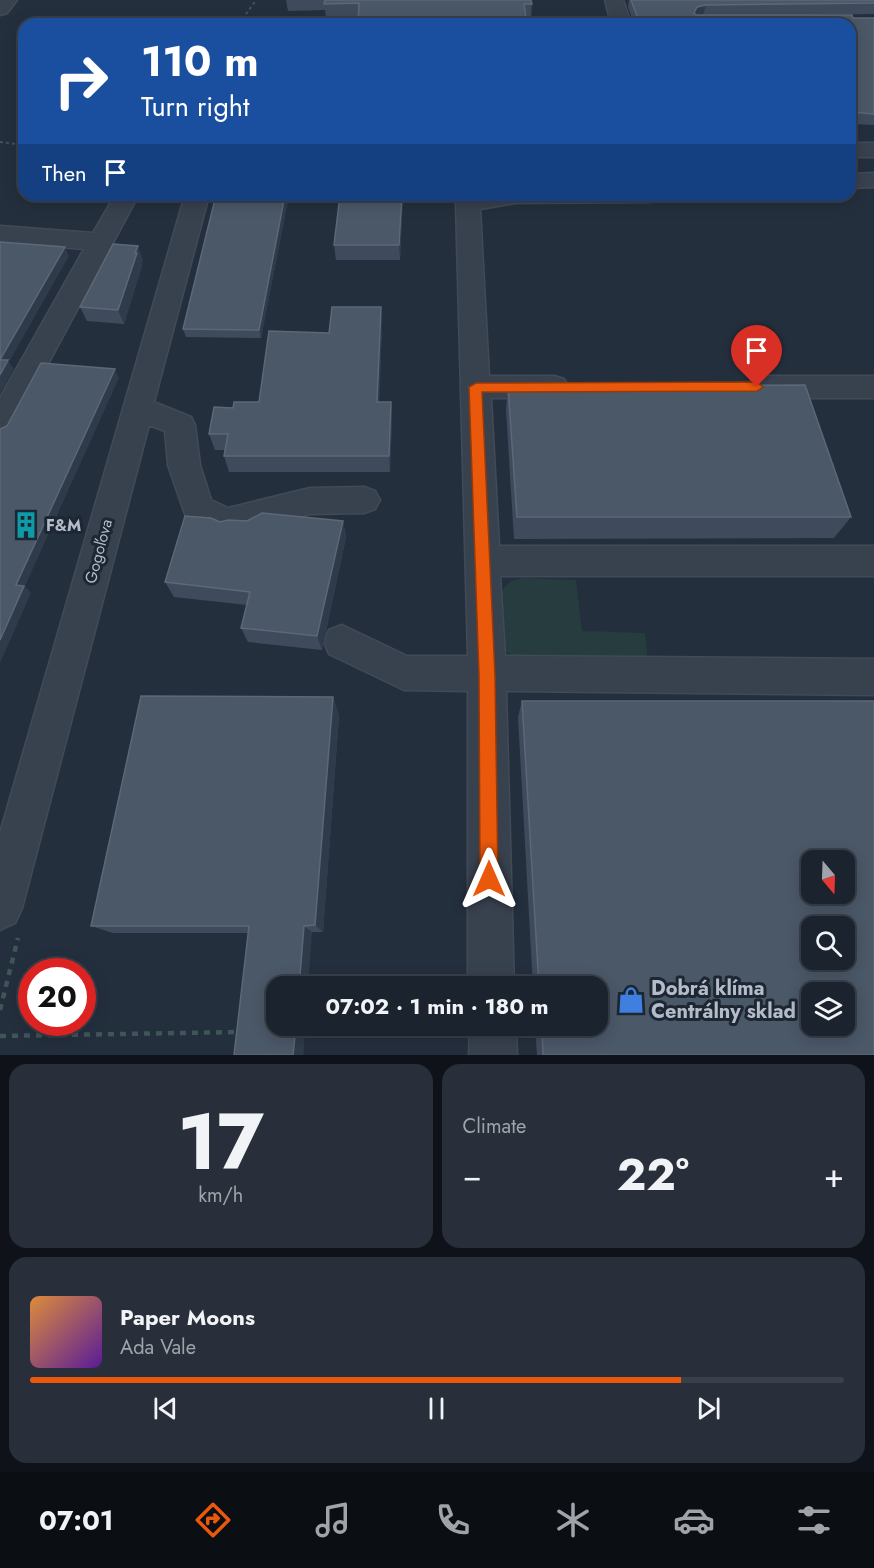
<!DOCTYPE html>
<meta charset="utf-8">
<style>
:root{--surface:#1b232e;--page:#282f3a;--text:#f1f3f6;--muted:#a0a4aa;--line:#39404a;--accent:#ea580c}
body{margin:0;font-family:Jost,sans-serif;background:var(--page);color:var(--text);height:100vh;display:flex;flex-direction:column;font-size:22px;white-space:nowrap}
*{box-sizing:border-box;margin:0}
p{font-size:20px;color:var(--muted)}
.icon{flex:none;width:33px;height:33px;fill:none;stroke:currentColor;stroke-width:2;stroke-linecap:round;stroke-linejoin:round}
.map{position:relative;height:1055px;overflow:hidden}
.sheet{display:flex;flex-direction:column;gap:9px;padding:9px;background:#0f1319;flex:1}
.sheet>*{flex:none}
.top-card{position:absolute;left:18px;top:18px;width:838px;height:183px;border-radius:18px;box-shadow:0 3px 15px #0003,0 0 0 2px var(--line);background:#1a4fa0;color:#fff;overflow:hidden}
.needle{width:39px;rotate:161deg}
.buttons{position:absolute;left:801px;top:850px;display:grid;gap:12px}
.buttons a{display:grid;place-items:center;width:54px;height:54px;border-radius:12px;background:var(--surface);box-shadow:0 3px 15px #0003,0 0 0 2px var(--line);font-size:30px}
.speed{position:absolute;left:18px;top:958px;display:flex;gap:12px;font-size:30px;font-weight:700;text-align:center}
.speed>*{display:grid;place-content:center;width:78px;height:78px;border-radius:50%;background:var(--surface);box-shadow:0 3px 15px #0003,0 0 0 2px var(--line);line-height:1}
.speed .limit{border:9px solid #d22;background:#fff;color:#111}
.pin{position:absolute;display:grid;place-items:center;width:51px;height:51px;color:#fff;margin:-62px -26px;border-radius:50% 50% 50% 0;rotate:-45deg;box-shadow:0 0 6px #0007}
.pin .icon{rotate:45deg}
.me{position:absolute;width:66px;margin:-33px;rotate:0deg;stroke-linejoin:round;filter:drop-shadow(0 0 4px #0008)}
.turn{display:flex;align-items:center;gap:21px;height:126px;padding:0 24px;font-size:27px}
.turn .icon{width:78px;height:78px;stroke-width:2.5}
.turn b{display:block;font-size:42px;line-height:51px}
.then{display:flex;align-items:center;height:57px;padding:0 24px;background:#0003;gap:12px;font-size:22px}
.big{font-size:45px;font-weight:700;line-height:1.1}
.sheet .widget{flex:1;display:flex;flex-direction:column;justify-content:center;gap:9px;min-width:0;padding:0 21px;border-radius:18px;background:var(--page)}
.sheet .dial{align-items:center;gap:0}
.dial b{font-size:78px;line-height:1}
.song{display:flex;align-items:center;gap:18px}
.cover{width:72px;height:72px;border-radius:9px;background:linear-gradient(135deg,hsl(30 70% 55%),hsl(270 70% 35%))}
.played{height:6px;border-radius:3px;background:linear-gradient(90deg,var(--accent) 80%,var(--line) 80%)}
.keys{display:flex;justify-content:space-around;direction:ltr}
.heat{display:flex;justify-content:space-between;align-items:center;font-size:33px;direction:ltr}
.sheet .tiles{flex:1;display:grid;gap:9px;grid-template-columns:1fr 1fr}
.widget:last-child{grid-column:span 2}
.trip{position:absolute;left:266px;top:976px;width:342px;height:60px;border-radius:18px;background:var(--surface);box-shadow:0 3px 15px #0003,0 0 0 2px var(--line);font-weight:700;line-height:60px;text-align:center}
.tab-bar{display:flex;height:96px;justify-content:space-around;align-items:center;background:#0b0e12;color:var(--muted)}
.tab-bar .icon{width:42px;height:42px}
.tab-bar .on{color:var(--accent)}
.tab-bar b{font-size:27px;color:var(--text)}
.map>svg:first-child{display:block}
.green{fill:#263c3f}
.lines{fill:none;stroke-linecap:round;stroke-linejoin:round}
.minor-casing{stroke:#414a57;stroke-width:3}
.path-far1{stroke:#3f5557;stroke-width:2;stroke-dasharray:3 3;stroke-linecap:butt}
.path{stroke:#3f5557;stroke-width:4.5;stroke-dasharray:6 6;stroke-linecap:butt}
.minor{fill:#38414e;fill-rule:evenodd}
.wall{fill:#3f4b5c}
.shaded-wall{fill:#2f3b4b}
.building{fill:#4b5868;stroke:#5c6777;stroke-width:1.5;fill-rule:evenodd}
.route{fill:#ea580c;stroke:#983908;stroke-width:1.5}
.labels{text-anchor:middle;stroke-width:6;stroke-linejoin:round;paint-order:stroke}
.poi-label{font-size:16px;font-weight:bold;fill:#b4bcc9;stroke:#1d2633;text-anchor:start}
.street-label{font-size:16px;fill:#b4bcc9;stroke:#1d2633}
.near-poi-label{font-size:20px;font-weight:bold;fill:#b4bcc9;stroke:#1d2633;text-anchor:start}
</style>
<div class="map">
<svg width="874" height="1055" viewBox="0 0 874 1055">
<rect width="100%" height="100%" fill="#242f3e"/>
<path class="green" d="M522,578L576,580L582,631L645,633L648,661L522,660L503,650L495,598L510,582Z"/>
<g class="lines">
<defs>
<path id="minor" d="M0,0H17L7,13L0,15Z
M605,0H623L631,24H611Z
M850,143H874V157H850Z
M874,173V187L850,188V174Z
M115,195L138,196L11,433L0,437V398L84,249L0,242V226L93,233Z
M185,195H209L154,402L191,417L195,425L200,465L211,500L228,508L310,488L364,487L375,491L380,500L375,509L364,513L310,514L226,536L186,517L168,465L165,431L149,425L22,908L15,923L0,930V833Z
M472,195H661L657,200L649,202L516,203L480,209L489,376H554L564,379L569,387L564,395L554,398H491L499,546H874V576H500L505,656L874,659V695L506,691L514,987H468V691L404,690L329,654L324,642L329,630L342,625L407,656H468L456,203L459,198Z
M762,376H874V398H762L752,395L747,387L752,379Z
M470,1026H516L517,1055H469Z"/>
</defs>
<use href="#minor" class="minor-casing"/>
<path class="path-far1" d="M239,24L256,0
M0,142L24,145"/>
<path class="path" d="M0,1010L18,938
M0,1036L239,1032"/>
<use href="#minor" class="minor"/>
</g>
<path class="wall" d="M286,0H531L532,4L531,18H326L325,10L288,11Z
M629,0H874V14L795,15L853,18H874V125L850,124V24H634L628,7Z
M289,195L261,338L186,337L183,329Z
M340,195H403L400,260H336L334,245Z
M143,260L141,264L142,266L124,324L87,321L80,307Z
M381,307L382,325L379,402H391L392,419L390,472H229L224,456L225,450H215L209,434L233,408L259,402L329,333Z
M508,386L851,517L834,538L514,539L506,410Z
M343,521L346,537L322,650L248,642L241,628L247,605L174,597L165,582L220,522Z
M333,697L339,716L323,932H312L276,1026H305L303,1055H234L248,933H113L91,926Z
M522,701L874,1055H537L535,1026H597V987H533L518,717Z"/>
<path class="shaded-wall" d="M706,5L703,16L694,19V13L697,7Z
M285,195H289L261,338L259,330Z
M402,195H403L400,260L399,245Z
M138,246L143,260L141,264L142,266L124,324L118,310L135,253Z
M65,247L69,256L9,362L14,369L0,394V360Z
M381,307L382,325L379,419L377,402Z
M115,369L119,378L25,586L31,593L0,663V640L16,585Z
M391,402L392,419L390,472L389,456Z
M343,521L346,537L322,650L317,636Z
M333,697L339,716L323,932L315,925Z
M304,926L312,932L308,987H299Z
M296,1026H305L303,1055H293Z"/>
<path class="building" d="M325,0H531L532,4H524L527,24H358L359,3L324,4Z
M631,0H874V3L706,5L697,7L694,13L696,15H852L853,18H874V114L850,112V24H640Z
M216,195H285L259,330L183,329Z
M340,195H402L399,245H334Z
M0,242L65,247L0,360H8L0,375Z
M113,244L138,246L135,253H137L118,310L80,307Z
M332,307H381L377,402H391L389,456H224L228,434H209L214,407L233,408L234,402H259L269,331L329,333Z
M41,363L115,369L16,585L24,586L0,640V429L7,426Z
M805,385L851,517H517L508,386Z
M262,513L343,521L317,636L241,628L250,592L165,582L185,516L211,518L220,522L228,520L247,521Z
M141,696L333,697L315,925L304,926L299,987H276V1026H296L293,1055H234L249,926H91Z
M522,701H874V1055H543L542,1026H597V987H539ZM812,861H844V894H812ZM812,927H844V960H812ZM812,993H844V1026H812Z"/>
<path class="route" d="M757,382L763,387L757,391L482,392L495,675L498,879L495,885L489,888L483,885L480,879L479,675L469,387L476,383Z"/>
<defs>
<symbol id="building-bare" viewBox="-9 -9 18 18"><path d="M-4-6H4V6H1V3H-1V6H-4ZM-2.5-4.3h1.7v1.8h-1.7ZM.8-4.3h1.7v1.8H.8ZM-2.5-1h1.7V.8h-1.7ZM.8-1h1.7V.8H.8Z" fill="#0f9aa8" stroke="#1d2633" stroke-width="2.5" paint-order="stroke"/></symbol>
<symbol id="shop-bare" viewBox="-9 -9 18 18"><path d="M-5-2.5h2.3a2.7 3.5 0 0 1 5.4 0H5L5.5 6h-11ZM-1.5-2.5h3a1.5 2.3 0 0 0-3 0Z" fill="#3f7fe0" stroke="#1d2633" stroke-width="2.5" paint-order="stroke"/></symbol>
</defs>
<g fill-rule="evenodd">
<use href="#building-bare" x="7" y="506" width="38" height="38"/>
<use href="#shop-bare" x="612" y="981" width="38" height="38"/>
</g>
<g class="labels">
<g class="poi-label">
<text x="46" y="531">F&amp;M</text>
</g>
<g class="street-label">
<text transform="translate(98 551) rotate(-75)" y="6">Gogoľova</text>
</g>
<g class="near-poi-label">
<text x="651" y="995">Dobrá klíma<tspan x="651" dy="23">Centrálny sklad</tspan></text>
</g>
</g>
</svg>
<div class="buttons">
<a><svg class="needle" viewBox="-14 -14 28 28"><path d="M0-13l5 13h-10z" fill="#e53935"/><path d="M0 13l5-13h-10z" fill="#a0a4aa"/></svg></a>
<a><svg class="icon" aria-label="search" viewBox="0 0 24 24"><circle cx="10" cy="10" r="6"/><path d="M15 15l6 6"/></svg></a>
<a><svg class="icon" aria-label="layers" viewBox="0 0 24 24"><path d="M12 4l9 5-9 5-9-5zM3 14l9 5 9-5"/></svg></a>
</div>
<div class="speed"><div class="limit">20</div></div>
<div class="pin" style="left:757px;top:387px;background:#d93025"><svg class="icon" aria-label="arrive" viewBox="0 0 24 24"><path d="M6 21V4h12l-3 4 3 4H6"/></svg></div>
<svg class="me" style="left:489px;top:879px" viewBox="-20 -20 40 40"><path d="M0-17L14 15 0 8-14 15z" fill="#ea580c" stroke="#fff" stroke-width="4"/></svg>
<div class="trip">07:02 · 1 min · 180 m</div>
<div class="top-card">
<div class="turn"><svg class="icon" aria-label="right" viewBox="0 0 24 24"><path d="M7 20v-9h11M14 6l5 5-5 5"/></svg><div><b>110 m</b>Turn right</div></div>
<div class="then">Then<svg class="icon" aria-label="arrive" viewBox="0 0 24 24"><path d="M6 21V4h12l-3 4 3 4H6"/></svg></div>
</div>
</div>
<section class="sheet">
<div class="tiles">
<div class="widget dial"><b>17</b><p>km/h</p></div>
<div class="widget"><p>Climate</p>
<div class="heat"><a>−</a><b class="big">22°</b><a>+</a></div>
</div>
<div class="widget">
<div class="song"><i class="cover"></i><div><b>Paper Moons</b><p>Ada Vale</p></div></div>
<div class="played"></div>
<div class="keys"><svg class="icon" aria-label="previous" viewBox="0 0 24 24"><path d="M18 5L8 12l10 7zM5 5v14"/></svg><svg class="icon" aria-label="pause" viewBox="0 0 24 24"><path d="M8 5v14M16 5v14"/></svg><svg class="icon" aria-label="next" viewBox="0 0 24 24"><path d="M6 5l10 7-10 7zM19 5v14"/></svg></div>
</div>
</div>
</section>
<nav class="tab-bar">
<b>07:01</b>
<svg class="icon on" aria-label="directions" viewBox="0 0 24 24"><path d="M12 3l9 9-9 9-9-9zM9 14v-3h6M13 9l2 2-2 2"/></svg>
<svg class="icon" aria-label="music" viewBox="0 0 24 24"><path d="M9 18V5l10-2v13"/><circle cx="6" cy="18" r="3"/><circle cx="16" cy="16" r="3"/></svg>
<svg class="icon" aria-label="phone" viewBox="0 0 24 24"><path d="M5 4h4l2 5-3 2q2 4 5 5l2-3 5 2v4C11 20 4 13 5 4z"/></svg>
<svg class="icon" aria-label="climate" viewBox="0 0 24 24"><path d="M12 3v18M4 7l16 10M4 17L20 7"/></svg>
<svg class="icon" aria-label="car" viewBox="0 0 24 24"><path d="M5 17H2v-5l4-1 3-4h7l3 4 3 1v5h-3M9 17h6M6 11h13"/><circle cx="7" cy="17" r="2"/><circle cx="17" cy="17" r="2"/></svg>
<svg class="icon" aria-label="filters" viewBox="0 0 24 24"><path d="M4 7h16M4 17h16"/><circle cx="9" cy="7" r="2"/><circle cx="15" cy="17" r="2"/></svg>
</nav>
